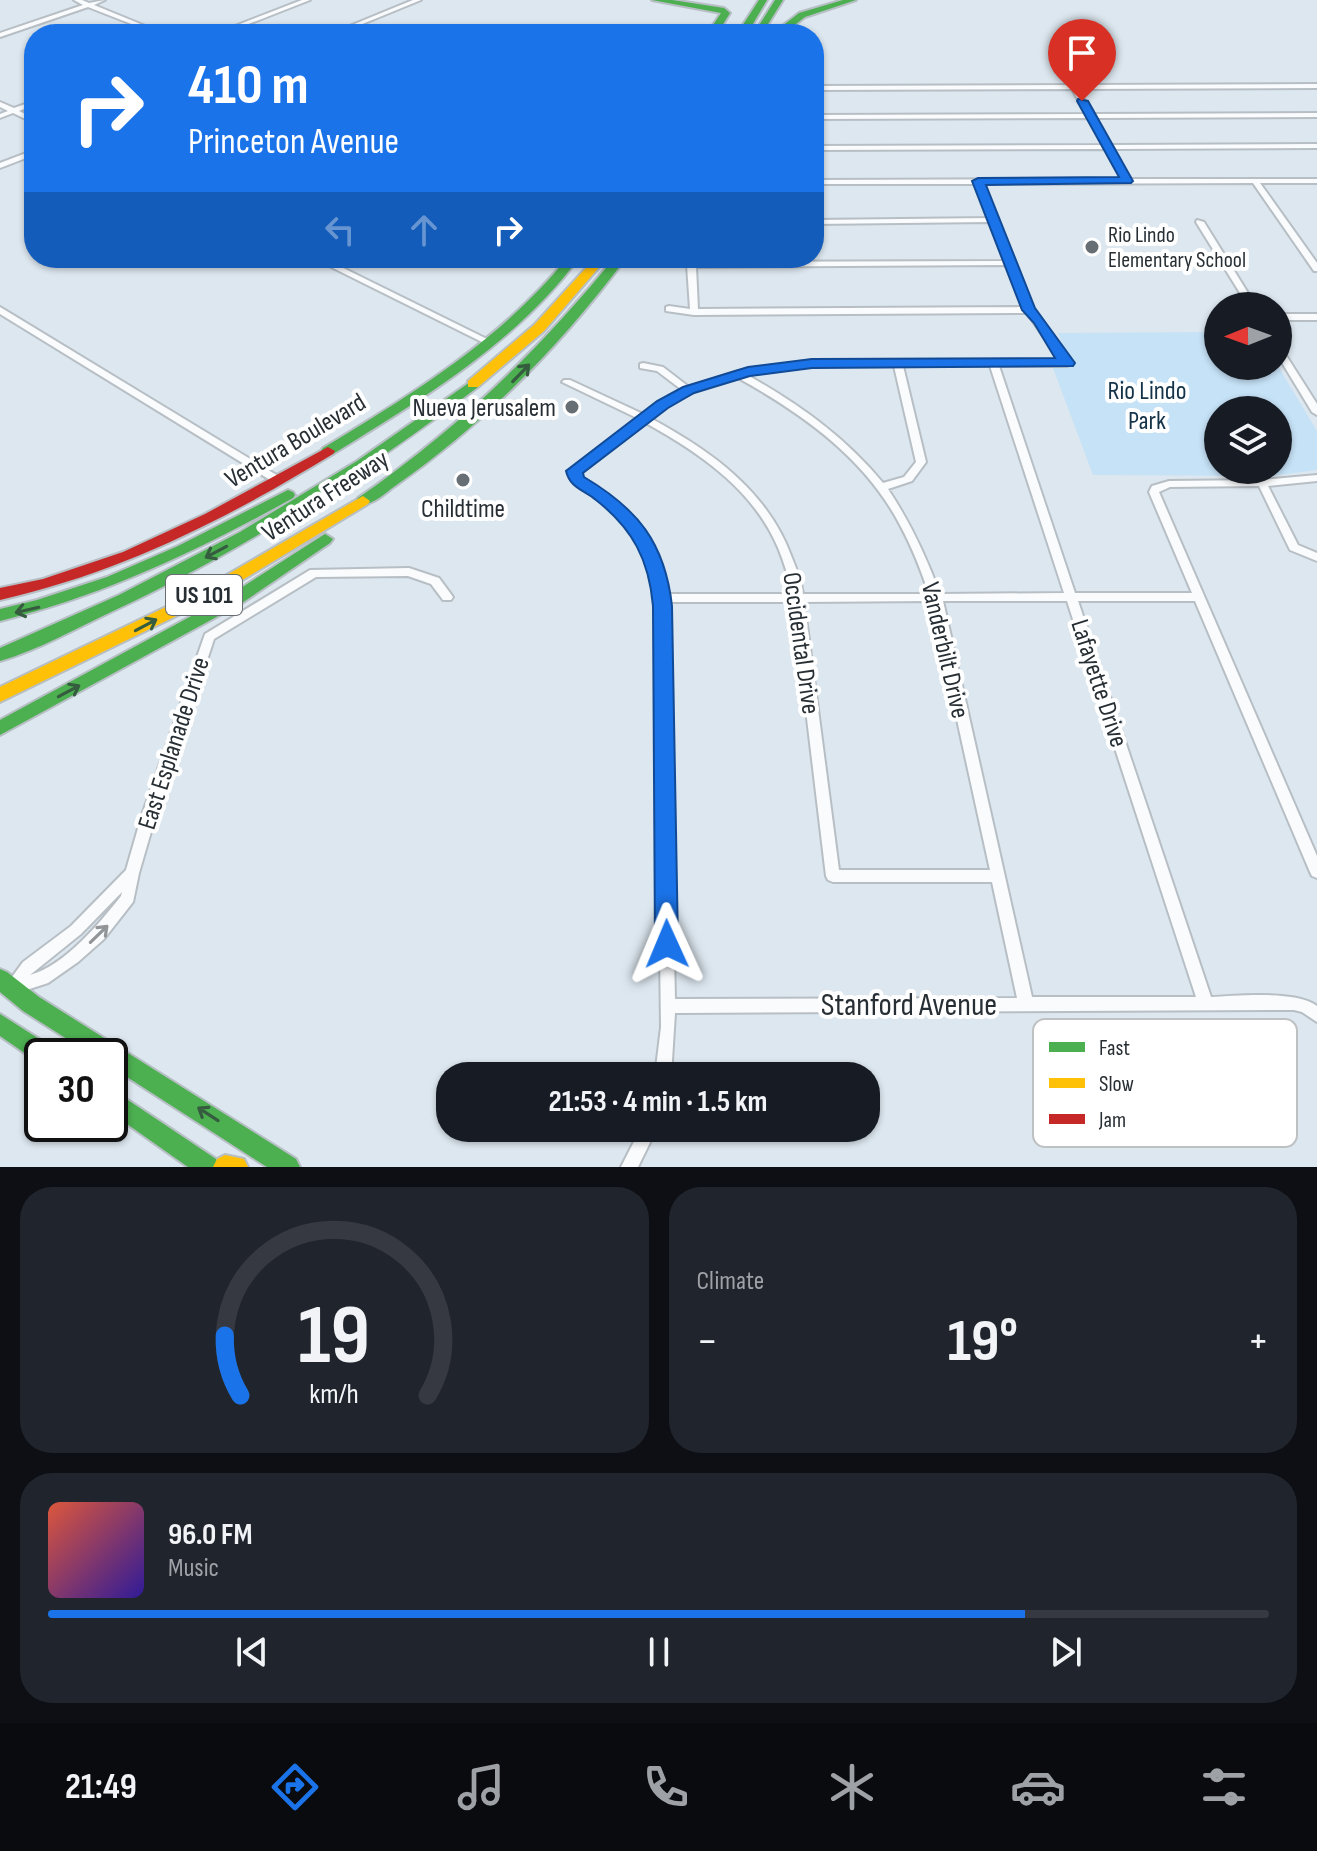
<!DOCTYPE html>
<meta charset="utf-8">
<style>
:root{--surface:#171b24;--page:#20242c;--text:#f1f3f6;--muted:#9ea1a6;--line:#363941;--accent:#1a73e8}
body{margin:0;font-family:"Sofia Sans Condensed",sans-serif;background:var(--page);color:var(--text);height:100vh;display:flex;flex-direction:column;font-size:30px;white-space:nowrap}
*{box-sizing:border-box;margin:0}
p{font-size:26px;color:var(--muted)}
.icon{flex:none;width:44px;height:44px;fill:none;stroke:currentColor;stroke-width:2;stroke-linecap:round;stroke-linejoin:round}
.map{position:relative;height:1167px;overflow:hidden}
.details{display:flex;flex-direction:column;gap:20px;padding:20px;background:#0d0f14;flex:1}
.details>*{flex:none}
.banner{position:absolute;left:24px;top:24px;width:800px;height:244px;border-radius:32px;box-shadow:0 2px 6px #0004;background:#1a73e8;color:#fff;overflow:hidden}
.needle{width:52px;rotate:269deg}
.tools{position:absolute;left:1204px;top:292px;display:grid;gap:16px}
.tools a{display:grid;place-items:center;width:88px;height:88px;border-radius:50%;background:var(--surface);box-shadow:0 2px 6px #0004;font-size:40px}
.speed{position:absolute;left:24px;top:1038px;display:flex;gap:16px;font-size:40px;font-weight:700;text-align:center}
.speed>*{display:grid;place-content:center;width:104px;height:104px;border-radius:50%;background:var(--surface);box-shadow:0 2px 6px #0004;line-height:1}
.speed .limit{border:4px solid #111;border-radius:12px;background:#fff;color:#111}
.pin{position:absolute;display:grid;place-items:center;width:68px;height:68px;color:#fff;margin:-82px -34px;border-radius:50% 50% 50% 0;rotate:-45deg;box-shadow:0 0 8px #0007}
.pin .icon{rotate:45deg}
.me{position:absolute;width:88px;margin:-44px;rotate:359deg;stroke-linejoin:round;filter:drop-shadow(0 0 6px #0008)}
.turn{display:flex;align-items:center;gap:28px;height:168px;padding:0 32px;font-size:36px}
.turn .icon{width:104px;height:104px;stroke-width:2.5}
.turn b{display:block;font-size:56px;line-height:68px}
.lanes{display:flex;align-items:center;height:76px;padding:0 32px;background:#0003;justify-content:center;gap:40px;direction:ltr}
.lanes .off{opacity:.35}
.big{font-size:60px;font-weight:700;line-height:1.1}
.details .tile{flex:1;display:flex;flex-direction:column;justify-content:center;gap:12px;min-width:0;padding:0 28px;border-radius:32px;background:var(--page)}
.details .dial{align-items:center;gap:0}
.dial svg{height:208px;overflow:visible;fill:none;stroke:var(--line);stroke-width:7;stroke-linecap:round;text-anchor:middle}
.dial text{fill:var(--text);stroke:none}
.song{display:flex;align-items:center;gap:24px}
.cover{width:96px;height:96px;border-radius:12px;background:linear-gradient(135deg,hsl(10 70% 55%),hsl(250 70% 35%))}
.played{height:8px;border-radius:4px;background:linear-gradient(90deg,var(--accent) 80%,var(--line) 80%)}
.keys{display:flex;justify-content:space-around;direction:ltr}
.heat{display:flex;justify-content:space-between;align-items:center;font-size:44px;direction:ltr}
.details .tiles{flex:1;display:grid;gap:20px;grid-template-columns:1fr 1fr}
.tile:last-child{grid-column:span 2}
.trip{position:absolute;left:436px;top:1062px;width:444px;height:80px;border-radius:32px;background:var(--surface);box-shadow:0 2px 6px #0004;font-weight:700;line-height:80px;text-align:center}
.tab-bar{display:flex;height:128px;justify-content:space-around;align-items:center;background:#090b0e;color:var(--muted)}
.tab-bar .icon{width:56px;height:56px}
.tab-bar .current{color:var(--accent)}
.tab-bar b{font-size:36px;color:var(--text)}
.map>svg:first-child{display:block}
.green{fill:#c6e2f7;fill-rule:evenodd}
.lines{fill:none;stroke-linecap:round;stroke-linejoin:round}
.street-casing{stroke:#b7bfc5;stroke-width:4}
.fast-casing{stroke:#b7bfc5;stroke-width:4}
.slow-casing{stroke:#b7bfc5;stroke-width:4}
.jam-casing{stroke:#b7bfc5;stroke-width:4}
.street{fill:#fafbfd;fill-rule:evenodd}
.fast{fill:#4caf50;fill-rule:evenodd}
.slow{fill:#ffc107;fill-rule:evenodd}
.jam{fill:#c62828;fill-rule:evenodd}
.oneway{stroke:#355c3e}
.oneway2{stroke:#919598}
.route{fill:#1a73e8;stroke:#114b97;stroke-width:2}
.poi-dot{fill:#676f75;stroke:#fff;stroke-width:3}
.labels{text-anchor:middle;stroke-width:8;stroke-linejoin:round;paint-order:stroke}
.far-poi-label{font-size:22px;fill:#282f34;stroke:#fff;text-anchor:start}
.shield{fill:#fff;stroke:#686d71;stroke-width:2}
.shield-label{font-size:24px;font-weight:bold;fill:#282f34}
.park-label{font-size:26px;fill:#143348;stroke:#fff}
.poi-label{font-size:26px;fill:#282f34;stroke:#fff;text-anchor:end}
.street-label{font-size:26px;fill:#282f34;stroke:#fff}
.near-street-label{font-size:32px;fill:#282f34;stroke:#fff}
.key{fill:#fff;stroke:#bec1c2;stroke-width:2}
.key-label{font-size:22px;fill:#282f34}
</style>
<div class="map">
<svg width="1317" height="1167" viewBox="0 0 1317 1167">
<rect width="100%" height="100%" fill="#dde7ef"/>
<path class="green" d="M1218,332V366H1278L1317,431V470L1271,476L1093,475L1053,368L1065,351L1058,333ZM1218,410H1278V470H1218Z"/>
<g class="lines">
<defs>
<path id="street" d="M74,0H82L89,3L105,0L94,5L165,34H157L88,7L0,37V33L83,5Z
M302,0H310L223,34H214Z
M413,0H421L338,34H330Z
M1317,84V88L1078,89L1093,114L1317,113V117L1095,118L1110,145L1317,144V148L1113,149L1130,179H1317V183H1260L1317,263V271H1314L1253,183L983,184L1033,309L1072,363L1067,366H999L1075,593H1192L1149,492L1152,486L1169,481L1262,480L1317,475V481L1268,486L1298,545L1317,553V561L1290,550L1259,486L1170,487L1159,492L1317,856V878L1312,876L1310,872L1195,601H1078L1211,997C1237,996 1297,990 1317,1006V1022L1302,1012L1294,1010L675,1013L671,1076H655L661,1027L655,578L642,547L625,523L601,501L573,482L569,471L637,418L562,382L564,380H570L643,414L659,402L682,390L657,371L640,368V364L643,363L663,367L689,387L738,371L812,360H1060L1027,313L694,315L666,311V307L669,306L690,309L687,265L690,258H695L696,262L1005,261L990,222L814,224V220L989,218L975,184H814V180L1122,179L1105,149L814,150V146L1103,145L1088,118L814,119V115L1086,114L1072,89L814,90V86ZM1007,265L1024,307L698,309L696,267ZM812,366H894L916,462L904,477L883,483C845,437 799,404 747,375ZM903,366H990L1064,593L940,594C926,556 910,522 888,489L912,481L926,462ZM738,378C803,414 865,458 900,525C912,547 921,570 929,594H803C801,581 797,570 792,558C768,491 710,450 650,418C679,395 703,388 738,378ZM644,422C702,454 759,493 782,558C786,570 790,581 792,594H666C665,542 622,504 581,478L579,472ZM931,601L990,870H839L804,602ZM943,601H1067L1196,997H1032ZM666,602H793L826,876L828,880L833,882H992L1017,998L675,999Z
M34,101V105L19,111L34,118V123L13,113L0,118V114L8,111L0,107V102L14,108Z
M34,150V155L0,168V163Z
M1197,220L1204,222L1256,306H1248L1196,222Z
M313,258H323L493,342L492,344H486Z
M0,307L283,479L284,481L279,484L275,483L0,314Z
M1278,314H1317V320H1278Z
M1278,346L1282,349L1317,404V415L1312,412L1278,356Z
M409,568L439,578L453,597L451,600H443L431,584L408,576L316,577L214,639L155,818L139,873L133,902L104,939L78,962L48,983L11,995L6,993L4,988L23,962L71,926L126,870L141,818L205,634L310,570ZM122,892L121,896C99,924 65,965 30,975L81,934Z
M641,1128H657L638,1167H621Z"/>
<path id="fast" d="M652,0H672L724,8L730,13L717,34H707L721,13Z
M759,0H767L747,34H737Z
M775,0H783L765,29H759L758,27Z
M843,0H856L805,17L783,34H772L799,13Z
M567,258H579C516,343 422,399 333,454H323L321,451L323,448C412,394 501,340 567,258Z
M614,258H626C562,344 483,425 395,486C384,494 371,507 358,504L356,501L358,498C456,430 539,351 614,258Z
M473,380L480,384L478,387C363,474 242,551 111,612C75,629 38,650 0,661V648L119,595L240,532L357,461Z
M288,490L293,492L295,495L293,498C199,550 105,595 0,621V609L37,600L107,577L178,546Z
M325,534L333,539L330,543L242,603L0,735V720L230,595Z
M0,969L7,972L39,997L296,1159L300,1167H267L110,1066V1056H94L23,1011L0,992Z
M0,1014L55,1049L58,1056H42V1065L0,1036Z
M110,1088L216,1159L220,1167H188L110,1112Z"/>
<path id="slow" d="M595,258H607L544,331L478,387H468V381L534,325Z
M363,496L370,501L368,504L211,599L0,702V687L199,591Z
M225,1155L244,1159L248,1167H213L217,1159Z"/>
<path id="jam" d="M328,447L335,451L333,454C224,520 125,571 0,600V588L43,579L123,552L205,514Z"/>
</defs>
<use href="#street" class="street-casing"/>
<use href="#fast" class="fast-casing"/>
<use href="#slow" class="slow-casing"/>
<use href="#jam" class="jam-casing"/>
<use href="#street" class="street"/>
<use href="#fast" class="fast"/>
<use href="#slow" class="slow"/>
<use href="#jam" class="jam"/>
</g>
<defs><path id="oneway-shaft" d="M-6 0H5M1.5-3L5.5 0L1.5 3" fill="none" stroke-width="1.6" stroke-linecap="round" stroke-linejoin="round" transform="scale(2)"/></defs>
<g class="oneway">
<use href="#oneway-shaft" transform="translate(521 373) rotate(-46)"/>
<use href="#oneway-shaft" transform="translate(216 552) rotate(152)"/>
<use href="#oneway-shaft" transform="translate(27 610) rotate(167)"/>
<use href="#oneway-shaft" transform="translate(146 625) rotate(-28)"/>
<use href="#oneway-shaft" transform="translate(69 691) rotate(-28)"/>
<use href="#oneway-shaft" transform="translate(208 1114) rotate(-147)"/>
</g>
<use class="oneway2" href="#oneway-shaft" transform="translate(99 934) rotate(-44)"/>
<path class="route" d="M1078,99L1088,101L1133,181L1131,183L986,185L1035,308L1075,363L1073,366L812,368L750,376L694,393L668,408L583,473L584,477C638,509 665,543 672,606L678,944L675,952L667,955L659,952L655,944L653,606C649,560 633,529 596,500C584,490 570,488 566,471L657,401L683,387L748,367L812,359L1055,358L1034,323L1022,310L972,181L978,178L1119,177L1077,101Z"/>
<g class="poi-dot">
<circle cx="1092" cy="247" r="8"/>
<circle cx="572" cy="407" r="8"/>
<circle cx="463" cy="480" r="8"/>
</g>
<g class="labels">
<g class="far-poi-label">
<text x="1108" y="242">Rio Lindo<tspan x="1108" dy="25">Elementary School</tspan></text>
</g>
<rect class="shield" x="166" y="575" width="76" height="40" rx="6"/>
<g class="shield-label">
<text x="204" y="603">US 101</text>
</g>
<g class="park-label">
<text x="1147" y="399">Rio Lindo<tspan x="1147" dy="30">Park</tspan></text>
</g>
<g class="poi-label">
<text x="556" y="416">Nueva Jerusalem</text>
<text x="463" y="517" text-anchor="middle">Childtime</text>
</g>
<g class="street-label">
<text transform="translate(295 440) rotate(-31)" y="9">Ventura Boulevard</text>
<text transform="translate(325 495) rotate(-33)" y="9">Ventura Freeway</text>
<text transform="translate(802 643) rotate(82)" y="9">Occidental Drive</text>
<text transform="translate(946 650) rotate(77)" y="9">Vanderbilt Drive</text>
<text transform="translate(1100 683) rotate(72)" y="9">Lafayette Drive</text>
<text transform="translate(173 743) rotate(-72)" y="9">East Esplanade Drive</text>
</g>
<g class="near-street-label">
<text x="909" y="1015">Stanford Avenue</text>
</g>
</g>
<rect x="1033" y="1019" width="264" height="128" rx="12" class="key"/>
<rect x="1049" y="1042" width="36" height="10" fill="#4caf50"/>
<rect x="1049" y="1078" width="36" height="10" fill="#ffc107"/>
<rect x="1049" y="1114" width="36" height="10" fill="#c62828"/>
<g class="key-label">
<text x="1099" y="1055">Fast</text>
<text x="1099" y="1091">Slow</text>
<text x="1099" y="1127">Jam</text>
</g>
</svg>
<div class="tools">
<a><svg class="needle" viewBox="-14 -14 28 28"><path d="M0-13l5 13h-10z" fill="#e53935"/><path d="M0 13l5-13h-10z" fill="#9ea1a6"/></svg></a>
<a><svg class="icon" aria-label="layers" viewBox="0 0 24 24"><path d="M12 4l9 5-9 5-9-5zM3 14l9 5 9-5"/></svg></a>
</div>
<div class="speed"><div class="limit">30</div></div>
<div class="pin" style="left:1082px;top:101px;background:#d93025"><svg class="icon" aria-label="arrive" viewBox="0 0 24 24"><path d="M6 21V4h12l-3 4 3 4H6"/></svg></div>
<svg class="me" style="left:667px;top:944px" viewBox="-20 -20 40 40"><path d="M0-17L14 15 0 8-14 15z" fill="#1a73e8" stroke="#fff" stroke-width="4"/></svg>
<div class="trip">21:53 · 4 min · 1.5 km</div>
<div class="banner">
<div class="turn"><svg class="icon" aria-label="right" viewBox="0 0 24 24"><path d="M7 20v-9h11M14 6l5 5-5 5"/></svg><div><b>410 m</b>Princeton Avenue</div></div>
<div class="lanes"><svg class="icon off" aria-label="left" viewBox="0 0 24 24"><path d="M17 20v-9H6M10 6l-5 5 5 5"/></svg><svg class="icon off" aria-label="ahead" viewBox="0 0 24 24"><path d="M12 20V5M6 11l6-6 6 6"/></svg><svg class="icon" aria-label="right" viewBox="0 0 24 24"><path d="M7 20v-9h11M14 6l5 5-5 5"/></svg></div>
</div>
</div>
<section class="details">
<div class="tiles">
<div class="tile dial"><svg viewBox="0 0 100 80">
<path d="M14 69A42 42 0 1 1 86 69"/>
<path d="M14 69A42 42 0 0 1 8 46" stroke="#1a73e8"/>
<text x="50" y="56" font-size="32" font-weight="700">19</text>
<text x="50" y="72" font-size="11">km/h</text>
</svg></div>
<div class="tile"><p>Climate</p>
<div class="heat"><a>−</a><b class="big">19°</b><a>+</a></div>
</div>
<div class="tile">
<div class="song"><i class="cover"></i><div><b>96.0 FM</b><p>Music</p></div></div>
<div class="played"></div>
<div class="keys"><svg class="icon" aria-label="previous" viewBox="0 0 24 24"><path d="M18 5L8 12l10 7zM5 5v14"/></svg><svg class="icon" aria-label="pause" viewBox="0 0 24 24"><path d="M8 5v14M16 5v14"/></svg><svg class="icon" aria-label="next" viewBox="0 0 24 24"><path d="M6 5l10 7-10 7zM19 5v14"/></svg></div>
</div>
</div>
</section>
<nav class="tab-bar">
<b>21:49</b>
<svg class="icon current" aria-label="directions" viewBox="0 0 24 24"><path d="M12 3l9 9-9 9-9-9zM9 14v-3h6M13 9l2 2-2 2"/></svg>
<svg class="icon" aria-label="music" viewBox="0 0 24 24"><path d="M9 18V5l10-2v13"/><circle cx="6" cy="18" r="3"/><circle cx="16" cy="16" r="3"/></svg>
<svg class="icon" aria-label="phone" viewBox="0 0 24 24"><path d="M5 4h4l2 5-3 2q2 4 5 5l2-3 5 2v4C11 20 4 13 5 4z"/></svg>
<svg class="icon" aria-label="climate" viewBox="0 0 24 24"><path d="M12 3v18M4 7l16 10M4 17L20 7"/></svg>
<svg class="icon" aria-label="car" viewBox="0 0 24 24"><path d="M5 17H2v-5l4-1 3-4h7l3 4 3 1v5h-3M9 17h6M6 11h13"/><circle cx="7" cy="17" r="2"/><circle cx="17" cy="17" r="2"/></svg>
<svg class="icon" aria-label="filters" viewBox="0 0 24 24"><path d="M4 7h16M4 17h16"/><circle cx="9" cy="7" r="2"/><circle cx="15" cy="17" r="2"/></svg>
</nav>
